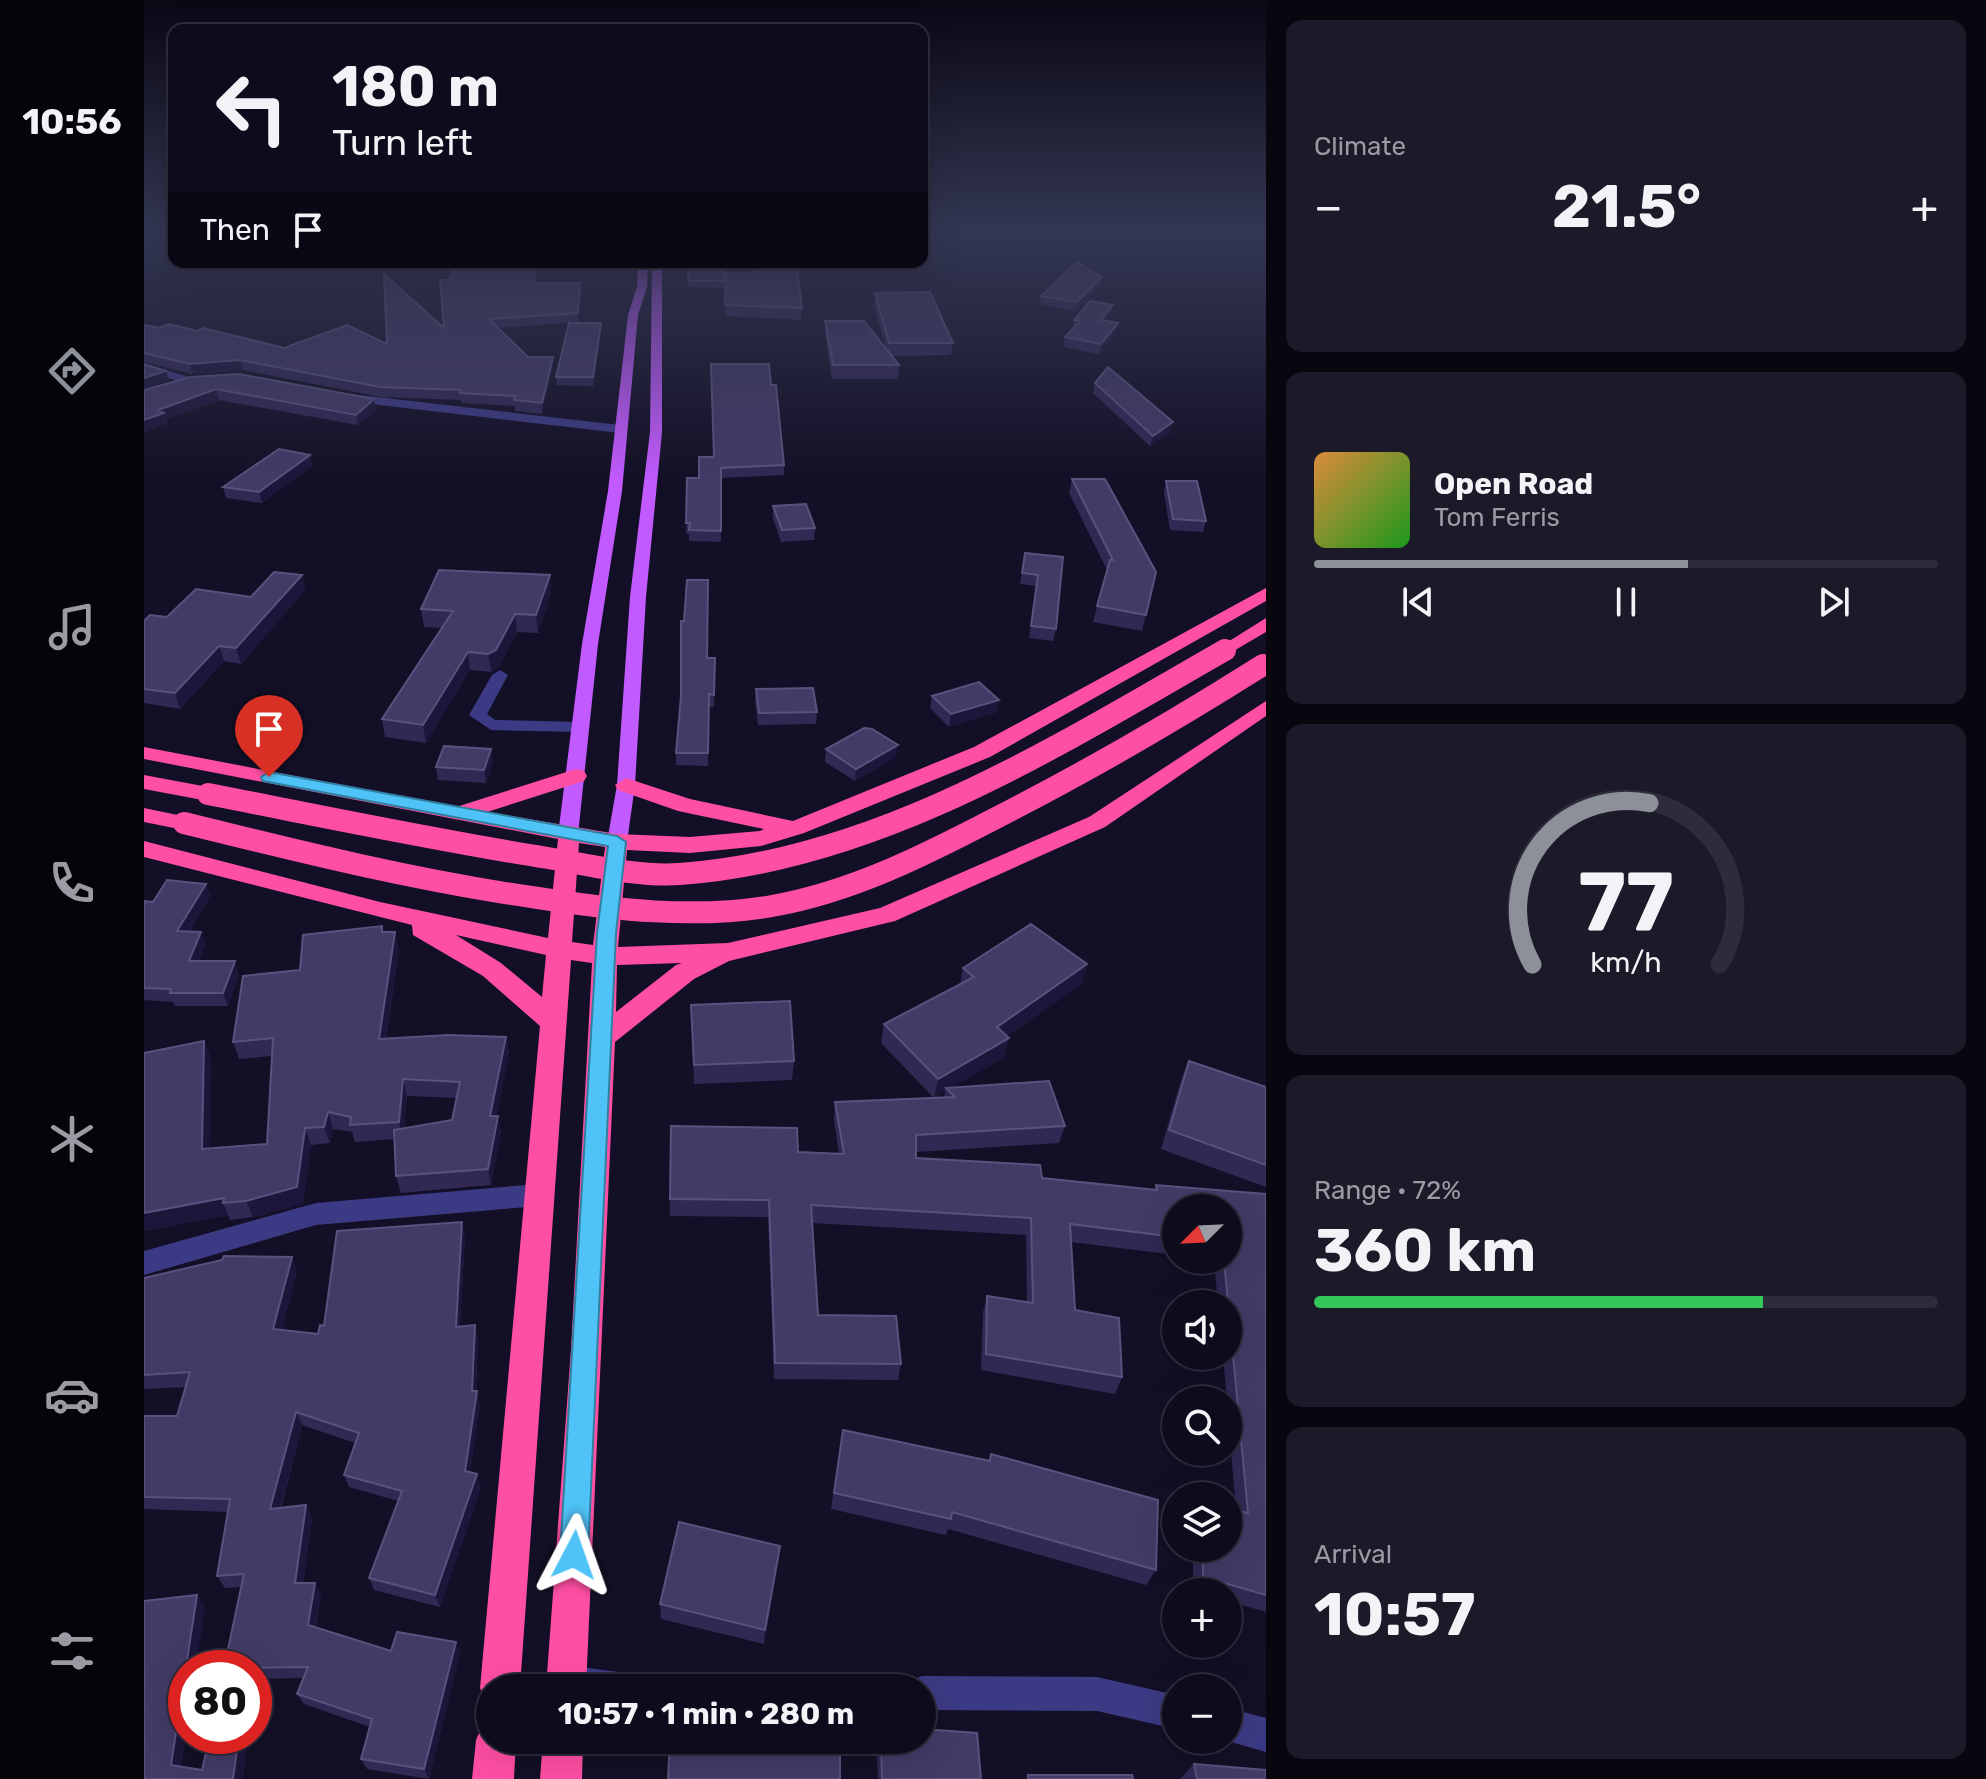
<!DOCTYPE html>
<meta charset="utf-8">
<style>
:root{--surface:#0e0b1c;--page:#1c1929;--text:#f1f3f6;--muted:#9b9ba3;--line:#2e2b3b;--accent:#8c9099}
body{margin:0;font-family:Rubik,sans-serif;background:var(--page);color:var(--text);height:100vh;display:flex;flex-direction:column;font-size:30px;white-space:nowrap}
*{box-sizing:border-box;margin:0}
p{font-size:26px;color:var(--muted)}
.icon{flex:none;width:44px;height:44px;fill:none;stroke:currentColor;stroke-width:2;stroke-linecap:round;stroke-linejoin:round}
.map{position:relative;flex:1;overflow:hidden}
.side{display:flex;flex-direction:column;gap:20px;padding:20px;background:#08060f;width:720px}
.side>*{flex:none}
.banner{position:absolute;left:24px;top:24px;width:760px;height:244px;border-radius:16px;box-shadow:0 8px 32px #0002,0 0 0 2px var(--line);background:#0e0b1c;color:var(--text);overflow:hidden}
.needle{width:52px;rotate:246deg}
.buttons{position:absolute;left:1018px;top:1194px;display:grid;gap:16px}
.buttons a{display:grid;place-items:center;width:80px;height:80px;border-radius:50%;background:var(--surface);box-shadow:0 8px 32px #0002,0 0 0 2px var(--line);font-size:40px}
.speed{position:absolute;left:24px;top:1650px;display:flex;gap:16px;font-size:40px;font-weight:700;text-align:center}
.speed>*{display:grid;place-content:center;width:104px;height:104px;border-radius:50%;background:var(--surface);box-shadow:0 8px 32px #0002,0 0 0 2px var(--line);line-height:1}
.speed .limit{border:12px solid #d22;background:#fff;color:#111}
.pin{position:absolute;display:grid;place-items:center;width:68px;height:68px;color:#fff;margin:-82px -34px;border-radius:50% 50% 50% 0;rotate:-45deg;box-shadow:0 0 8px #0007}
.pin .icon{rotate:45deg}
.me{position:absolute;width:88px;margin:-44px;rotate:4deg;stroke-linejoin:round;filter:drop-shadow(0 0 6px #0008)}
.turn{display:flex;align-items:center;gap:28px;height:168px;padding:0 32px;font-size:36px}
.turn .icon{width:104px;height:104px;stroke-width:2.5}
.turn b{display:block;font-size:56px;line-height:68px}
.then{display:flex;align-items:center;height:76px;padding:0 32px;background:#0003;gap:16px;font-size:30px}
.big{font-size:60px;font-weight:700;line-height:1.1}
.side .widget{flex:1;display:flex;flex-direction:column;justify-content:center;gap:12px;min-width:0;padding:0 28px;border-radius:16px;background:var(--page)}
.side .dial{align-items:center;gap:0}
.dial svg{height:208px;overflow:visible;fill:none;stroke:var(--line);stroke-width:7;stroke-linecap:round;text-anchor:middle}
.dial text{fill:var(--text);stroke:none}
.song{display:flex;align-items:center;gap:24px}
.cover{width:96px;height:96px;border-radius:12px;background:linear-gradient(135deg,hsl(30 70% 55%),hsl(120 70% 35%))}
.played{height:8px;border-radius:4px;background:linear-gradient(90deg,var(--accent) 60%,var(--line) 60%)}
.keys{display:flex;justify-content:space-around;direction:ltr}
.heat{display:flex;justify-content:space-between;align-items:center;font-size:44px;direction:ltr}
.charge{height:12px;border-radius:6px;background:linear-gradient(90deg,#34c759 72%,var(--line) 0)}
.trip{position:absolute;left:332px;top:1674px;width:460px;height:80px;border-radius:40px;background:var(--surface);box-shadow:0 8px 32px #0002,0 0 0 2px var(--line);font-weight:700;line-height:80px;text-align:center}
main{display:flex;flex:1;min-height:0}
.tabs{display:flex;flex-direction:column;width:144px;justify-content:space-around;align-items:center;background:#06040b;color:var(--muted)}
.tabs .icon{width:56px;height:56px}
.tabs .selected{color:var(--accent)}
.tabs b{font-size:36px;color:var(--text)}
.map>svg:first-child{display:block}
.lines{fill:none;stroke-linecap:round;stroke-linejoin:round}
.minor{fill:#3d3a85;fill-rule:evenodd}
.major{fill:#c25bff;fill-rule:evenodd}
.highway{fill:#ff4fa3;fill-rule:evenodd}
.highway-bridge{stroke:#ff4fa3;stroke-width:22}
.wall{fill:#312854;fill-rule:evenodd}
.shaded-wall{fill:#1d163a}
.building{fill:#433a66;stroke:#5a527e;stroke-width:2}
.route{fill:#4fc3f7;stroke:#337fa1;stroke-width:2}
</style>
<main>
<nav class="tabs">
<b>10:56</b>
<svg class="icon selected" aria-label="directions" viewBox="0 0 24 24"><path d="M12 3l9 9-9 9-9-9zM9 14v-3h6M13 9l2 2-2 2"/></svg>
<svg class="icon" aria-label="music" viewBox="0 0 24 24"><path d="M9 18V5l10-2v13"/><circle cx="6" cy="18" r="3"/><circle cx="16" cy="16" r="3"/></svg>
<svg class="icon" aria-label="phone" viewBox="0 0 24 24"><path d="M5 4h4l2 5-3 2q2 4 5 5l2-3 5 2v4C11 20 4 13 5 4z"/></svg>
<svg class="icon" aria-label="climate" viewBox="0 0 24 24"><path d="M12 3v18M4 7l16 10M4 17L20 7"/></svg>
<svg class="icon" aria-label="car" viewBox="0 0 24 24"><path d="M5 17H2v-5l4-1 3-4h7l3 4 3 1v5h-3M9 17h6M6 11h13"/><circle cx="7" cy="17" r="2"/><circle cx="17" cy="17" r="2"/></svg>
<svg class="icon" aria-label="filters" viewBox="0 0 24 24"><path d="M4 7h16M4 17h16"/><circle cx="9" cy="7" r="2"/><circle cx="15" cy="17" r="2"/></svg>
</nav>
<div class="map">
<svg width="1122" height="1779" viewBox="0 0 1122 1779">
<rect width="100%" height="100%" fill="#130f26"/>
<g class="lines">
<path class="minor" d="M0,364L52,379L54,381L48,385L0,371Z
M206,394L476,425L482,429L476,433L202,401V395Z
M356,670L364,675L343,714L351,720L437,722L446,727L437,732L347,730L325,715L348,675Z
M394,1184L403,1187L406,1195L403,1203L394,1206L172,1225L0,1275V1251L172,1203Z
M422,1665L474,1672L486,1676L490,1688H408L406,1681L410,1669Z
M778,1676L953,1677L1032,1695V1729L953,1711L778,1710V1688H764L766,1681Z
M1084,1708L1122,1718V1752L1080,1740H1084Z"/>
<path class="major" d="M494,262H504L503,287L494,315L478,491L454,644L434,835L424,841L414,835L438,644L464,491L484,315L493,287Z
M508,262H518V432L502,597L491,785L483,842L473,848L463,842L473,785L486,597L506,432Z"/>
<path class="highway" d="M1122,588V601L846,757L660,833L617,846L546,853L483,850L474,947L584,943L736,908L945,817L1122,701V716L961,827L751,921L585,961L550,979L471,1042L442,1688H402L427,1349L448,963L427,960L376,1688H346V1704L342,1702L336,1688L396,1026L339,976L269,935L268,925L0,857V841L236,902L404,938L414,839L0,759V747L312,807L432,769L440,771L443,776L440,781L343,812L473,834L546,837L616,831L620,829L534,811L474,790L471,785L482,778L546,799L649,821L830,747ZM435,843L461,847L449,945L428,942ZM312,935L402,955L398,997L357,963ZM538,963L532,965L472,1012L473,965Z
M1122,618V632L1081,656L1071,650Z
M0,775L64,787L75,794L64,801L0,789Z
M0,808L48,818L51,823L40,830L0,822Z
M346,1722V1740H372L370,1779H328L332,1740L338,1726Z
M399,1740H439L438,1779H396Z"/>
<path class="highway-bridge" d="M64,794C177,816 290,840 404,858C447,865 492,877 536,874C734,860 913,746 1081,650
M40,823C157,852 274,881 394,898C471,910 551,919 628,906C708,892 781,855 852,818C944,771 1032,720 1119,665"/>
</g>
<path class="wall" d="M311,262H397L392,283H436L434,322L355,328L384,357L409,367L398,414L371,411V406L317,403V400L237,397L99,370L48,374L0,362V325L53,331L140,348L243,344L300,328L306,280Z
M545,262H579L580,288L544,287Z
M582,273L658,308L657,320L581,316Z
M958,277L956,285L932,311L896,304L897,296Z
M731,293L809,343L807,355L748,356L755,365L754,379H688L681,334V321L742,349L730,305Z
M967,315L962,321L974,323L972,333L955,354L919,347L921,337L928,329L930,320Z
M457,331L449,386L413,385L412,377Z
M47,377L232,410L214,425L75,400L22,419L23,423L0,432V390Z
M951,383L1026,433L1006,446L949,393Z
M627,385L640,465V475L577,478V542L545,541V534H542L543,478H555L570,457Z
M166,455L168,466L118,503L82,498L79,487Z
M928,479L1012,572L998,631L949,622L963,570L925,493Z
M1022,481L1062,521L1059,532L1026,530L1020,493Z
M629,506L671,528L670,540L637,542L629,518Z
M881,553L919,557L912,629L909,641L885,638L892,586L876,584Z
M158,575L161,590L97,664L80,661L36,709L0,703V621L23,617L107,597Z
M406,575L407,592L394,633L373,632L355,667L347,672L326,670L282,743L241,737L238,719L298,628L280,627L277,609Z
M563,658H571L570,707H565L564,766L532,765V753Z
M612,689L673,712L672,724L614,725L611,701Z
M788,696L855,700L853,712L805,727L786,708Z
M347,749L349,761L342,783L294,780L292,767Z
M682,749L752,757L711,781L681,762Z
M62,884L66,896L46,931L61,944L55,961L95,974L84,1006H31L29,1002L0,1000V901L9,902Z
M239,932L255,949L242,1039L362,1037L365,1053L352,1116L357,1133L347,1185L257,1193L252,1176L251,1139L211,1142L208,1132L189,1129L186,1143L167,1145L159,1204L109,1217L86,1220L84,1215L0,1231V1053L67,1058L65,1149L123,1144L128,1056L95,1059L89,1042L156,970ZM263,1096L313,1098L308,1120L260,1128Z
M943,964L938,984L863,1036L861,1057L808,1087L921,1126L915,1143L772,1152V1158L898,1178L1010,1190L1012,1185L1122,1194V1612L1084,1601V1592H1053L1049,1591V1548H1084L1092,1510L1084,1416V1400H1083L1079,1356H1084V1304H1074L1070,1260H1084V1208H1032V1255L927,1242L931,1310L978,1377L971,1394L837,1370L839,1312L843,1296L883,1302L882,1235L668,1223L674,1315L757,1364L754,1380L630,1379L624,1217L526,1216V1199L654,1152L695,1154L690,1120L691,1102L800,1098L801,1091L790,1098L737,1043L740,1024L816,984L819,968Z
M547,1005L650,1061L648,1080L550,1084Z
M1045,1061L1122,1087V1187L1017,1149L1037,1080Z
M321,1237L316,1326L331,1325L334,1339L332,1391H333L336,1404L326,1472L337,1487L296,1607L230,1590L225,1578L254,1501L205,1487L200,1475L211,1443L158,1425L137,1508L162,1505L168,1518L159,1583L177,1594L172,1627L247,1651L316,1653L285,1779L223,1769L217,1759L226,1727L160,1704L153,1694L159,1678L113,1679L110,1699V1668L97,1587L81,1588L73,1576L84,1512L0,1509V1416H33L42,1387L0,1389V1278L148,1257L153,1271L138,1330L174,1334L180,1326Z
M699,1430L845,1460L847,1454L1012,1570L1002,1585L804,1529L802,1535L687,1509Z
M636,1546L634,1562L620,1644L517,1619L516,1604Z
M732,1740H778L837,1779H734Z
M1050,1764L1122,1779H1036Z"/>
<path class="shaded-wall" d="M394,262H397L390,293L389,283Z
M958,277L956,285L932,311L933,302Z
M436,283L437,292L434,322V313Z
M969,305L967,315L955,330L957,320Z
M457,323V331L449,386V377Z
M974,323L972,333L955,354L957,344Z
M409,357V367L398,414V403Z
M96,360L99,370L48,374L46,364Z
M22,371L25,381L0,389V378Z
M72,389L75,400L22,419L23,423L0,432V420L14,410Z
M230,399L232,410L214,425L212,415Z
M1029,422L1026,433L1006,446L1009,436Z
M166,455L168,466L118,503L115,492Z
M158,575L161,590L97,664L92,648Z
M406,575L407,592L394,633L392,615Z
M371,614L373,632L355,667L347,672L344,654Z
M75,646L80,661L36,709L31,693Z
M324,652L326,670L282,743L279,725Z
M855,700L853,712L805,727L807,714Z
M754,745L752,757L711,781L712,769Z
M347,749L349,761L342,783L340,770Z
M62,884L66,896L38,944L33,931Z
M57,932L61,944L50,974L45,961Z
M251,932L255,949L239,1056L235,1039Z
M91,961L95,974L84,1006L79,993Z
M943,964L938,984L849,1046L853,1027Z
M362,1037L365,1053L349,1133L346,1116Z
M865,1038L861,1057L804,1090L802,1088L801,1091L790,1098L794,1079Z
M60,1041L67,1058L65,1166L58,1149Z
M259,1079L263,1096L259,1139L255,1122Z
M184,1112L189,1129L186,1143L180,1127Z
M354,1116L357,1133L347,1185L344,1169Z
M161,1128L167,1145L159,1204L109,1217L102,1201Z
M80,1198L79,1203L84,1215L0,1231V1213Z
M318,1222L321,1237L315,1340L312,1327Z
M148,1257L153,1271L135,1343L129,1329Z
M331,1325L334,1339L331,1403L333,1391L336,1404L325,1484L321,1471L328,1391Z
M152,1412L158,1425L133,1521L126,1509Z
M333,1474L337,1487L296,1607L291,1595Z
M162,1505L168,1518L157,1595L151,1583Z
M636,1546L634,1562L620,1644L621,1630Z
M171,1583L177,1594L170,1636L164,1625Z
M53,1595L61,1607L52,1668H42V1734L36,1774L27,1765Z
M312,1642L316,1653L285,1779L280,1769Z
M110,1675L113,1679L110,1699Z
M95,1736H105L99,1779H89Z"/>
<path class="building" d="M311,262H394L389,283H436L434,313L345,319L384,357H409L398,403L370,400L371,396L316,393L317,390L236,387L96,360L46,364L0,353V325L16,328L25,324L53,331L59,328L140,348L203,325L243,344L240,274L300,328L296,280H306Z
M545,262H579L580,281H544Z
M622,262H652L658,308L581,305L582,273H607Z
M933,262L958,277L933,302L897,296Z
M786,292L809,343H745L731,293Z
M946,301L969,305L957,320L974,323L957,344L921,337L936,321L930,320Z
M681,321H720L755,365H689Z
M425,323H457L449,377H412Z
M0,364L22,371L0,378Z
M567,364H625L627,385H632L640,465L577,468V531L545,530L546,523H542L543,478H555V457H570Z
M964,367L1029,422L1009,436L951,383Z
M95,374L230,399L212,415L72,389L14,410L20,413L0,420V390L47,377Z
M135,449L166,455L115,492L79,487Z
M928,479H961L1012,572L1002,615L953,606L966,560H969Z
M1022,481H1053L1062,521L1029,519Z
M662,504L671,528L638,530L629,506Z
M881,553L919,557L912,629L887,626L894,575L878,573Z
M295,570L406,575L392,615L371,614L352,650L344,654L324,652L279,725L238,719L309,611L277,609Z
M130,572L158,575L92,648L75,646L31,693L0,689V621L6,615L23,617L52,589L107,597Z
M543,580H564L563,658H571L570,695L565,694L564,753H532L537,696V621H540Z
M835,682L855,700L807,714L788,696Z
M669,688L673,712L615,713L612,689Z
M720,728L728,729L754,745L712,769L682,749Z
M300,746L347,749L340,770L292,767Z
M23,880L62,884L33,931L57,932L45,961H91L79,993H26L27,989L0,988V901L9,902Z
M887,924L943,964L853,1027L865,1038L794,1079L740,1024L830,977L819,968Z
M238,926V932H251L235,1039L305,1035L362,1037L346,1116H354L344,1169L252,1176L250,1130L308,1120L316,1082L259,1079L255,1122L206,1125L207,1117L184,1112L180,1127L161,1128L153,1187L102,1201L79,1203L80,1198L0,1213V1053L60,1041L58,1149L123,1144L129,1038L89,1042L99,976L156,970L159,935Z
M646,1001L650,1061L550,1065L547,1005Z
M1045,1061L1122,1087V1165L1025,1130Z
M905,1081L921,1126L772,1135V1158L896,1165L898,1178L1013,1190L1012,1185L1122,1194V1595L1059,1577V1548H1084V1508L1104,1513L1080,1260H1084V1208H1032V1237L926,1224L931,1310L975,1318L978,1377L842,1354L843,1296L889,1303L887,1218L667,1205L674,1315L752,1316L757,1364L631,1363L625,1200L526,1199L527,1126L653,1128L654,1152L700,1154L691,1102L811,1097L802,1088Z
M318,1222L312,1327L331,1325L328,1391H333L321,1471L333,1474L291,1595L225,1578L258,1491L200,1475L215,1433L152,1412L126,1509L162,1505L151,1583H171L164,1625L247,1651L253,1632L312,1642L280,1769L217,1759L228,1719L153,1694L164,1667L80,1668L100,1574L73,1576L86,1499L0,1497V1416H33L46,1372L0,1375V1278L78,1260L80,1256L148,1257L129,1329L174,1334L176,1325L180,1326L193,1231Z
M699,1430L846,1461L847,1454L1014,1500L1012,1570L808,1512L807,1519L690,1493Z
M535,1522L636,1546L621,1630L516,1604Z
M53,1595L27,1765L58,1770L66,1736H95L89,1779H0V1601Z
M778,1729L833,1733L837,1779H738L737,1740H778Z
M526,1740H573V1746L696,1752V1779H524Z
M1050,1764L1122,1770V1779H1053Z
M884,1775H988L989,1779H884Z"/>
<linearGradient id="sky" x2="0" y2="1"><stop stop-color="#0a0815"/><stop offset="0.48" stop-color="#333752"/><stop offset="1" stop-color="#333752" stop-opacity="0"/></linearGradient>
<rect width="1122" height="482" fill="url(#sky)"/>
<path class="route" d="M125,772L473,836L482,842L472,933L444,1555L440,1565L430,1569L420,1565L416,1555L453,933L464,846L119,781L117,777Z"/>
</svg>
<div class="buttons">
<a><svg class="needle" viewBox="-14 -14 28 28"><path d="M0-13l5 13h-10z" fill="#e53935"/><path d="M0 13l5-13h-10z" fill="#9b9ba3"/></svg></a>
<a><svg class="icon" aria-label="sound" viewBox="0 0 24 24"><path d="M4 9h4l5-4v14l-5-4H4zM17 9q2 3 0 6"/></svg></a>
<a><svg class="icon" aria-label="search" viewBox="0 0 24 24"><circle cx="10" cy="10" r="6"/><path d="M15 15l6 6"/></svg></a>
<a><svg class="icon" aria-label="layers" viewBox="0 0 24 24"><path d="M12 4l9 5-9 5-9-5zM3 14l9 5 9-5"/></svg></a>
<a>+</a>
<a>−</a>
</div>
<div class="speed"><div class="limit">80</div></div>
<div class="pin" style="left:125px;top:777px;background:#d93025"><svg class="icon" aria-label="arrive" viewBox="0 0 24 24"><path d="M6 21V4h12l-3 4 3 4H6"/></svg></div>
<svg class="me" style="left:430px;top:1555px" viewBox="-20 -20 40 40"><path d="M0-17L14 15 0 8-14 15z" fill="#4fc3f7" stroke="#fff" stroke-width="4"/></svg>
<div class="trip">10:57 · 1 min · 280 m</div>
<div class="banner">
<div class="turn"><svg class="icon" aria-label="left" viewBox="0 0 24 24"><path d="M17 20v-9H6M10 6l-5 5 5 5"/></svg><div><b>180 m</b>Turn left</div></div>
<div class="then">Then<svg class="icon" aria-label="arrive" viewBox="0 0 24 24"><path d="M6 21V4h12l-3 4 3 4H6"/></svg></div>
</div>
</div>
<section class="side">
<div class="widget"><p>Climate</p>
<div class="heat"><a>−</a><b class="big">21.5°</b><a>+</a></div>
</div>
<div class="widget">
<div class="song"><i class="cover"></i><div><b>Open Road</b><p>Tom Ferris</p></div></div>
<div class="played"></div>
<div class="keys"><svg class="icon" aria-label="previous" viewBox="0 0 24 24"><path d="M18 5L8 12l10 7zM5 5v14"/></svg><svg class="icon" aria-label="pause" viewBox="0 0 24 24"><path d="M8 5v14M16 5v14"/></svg><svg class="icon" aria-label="next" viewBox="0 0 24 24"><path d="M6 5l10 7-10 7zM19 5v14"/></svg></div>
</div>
<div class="widget dial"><svg viewBox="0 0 100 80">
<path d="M14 69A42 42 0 1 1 86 69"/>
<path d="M14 69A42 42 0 0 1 59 7" stroke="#8c9099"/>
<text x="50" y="56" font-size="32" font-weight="700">77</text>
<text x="50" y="72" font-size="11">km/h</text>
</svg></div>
<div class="widget"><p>Range · 72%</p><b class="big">360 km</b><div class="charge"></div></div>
<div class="widget"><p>Arrival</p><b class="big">10:57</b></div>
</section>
</main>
